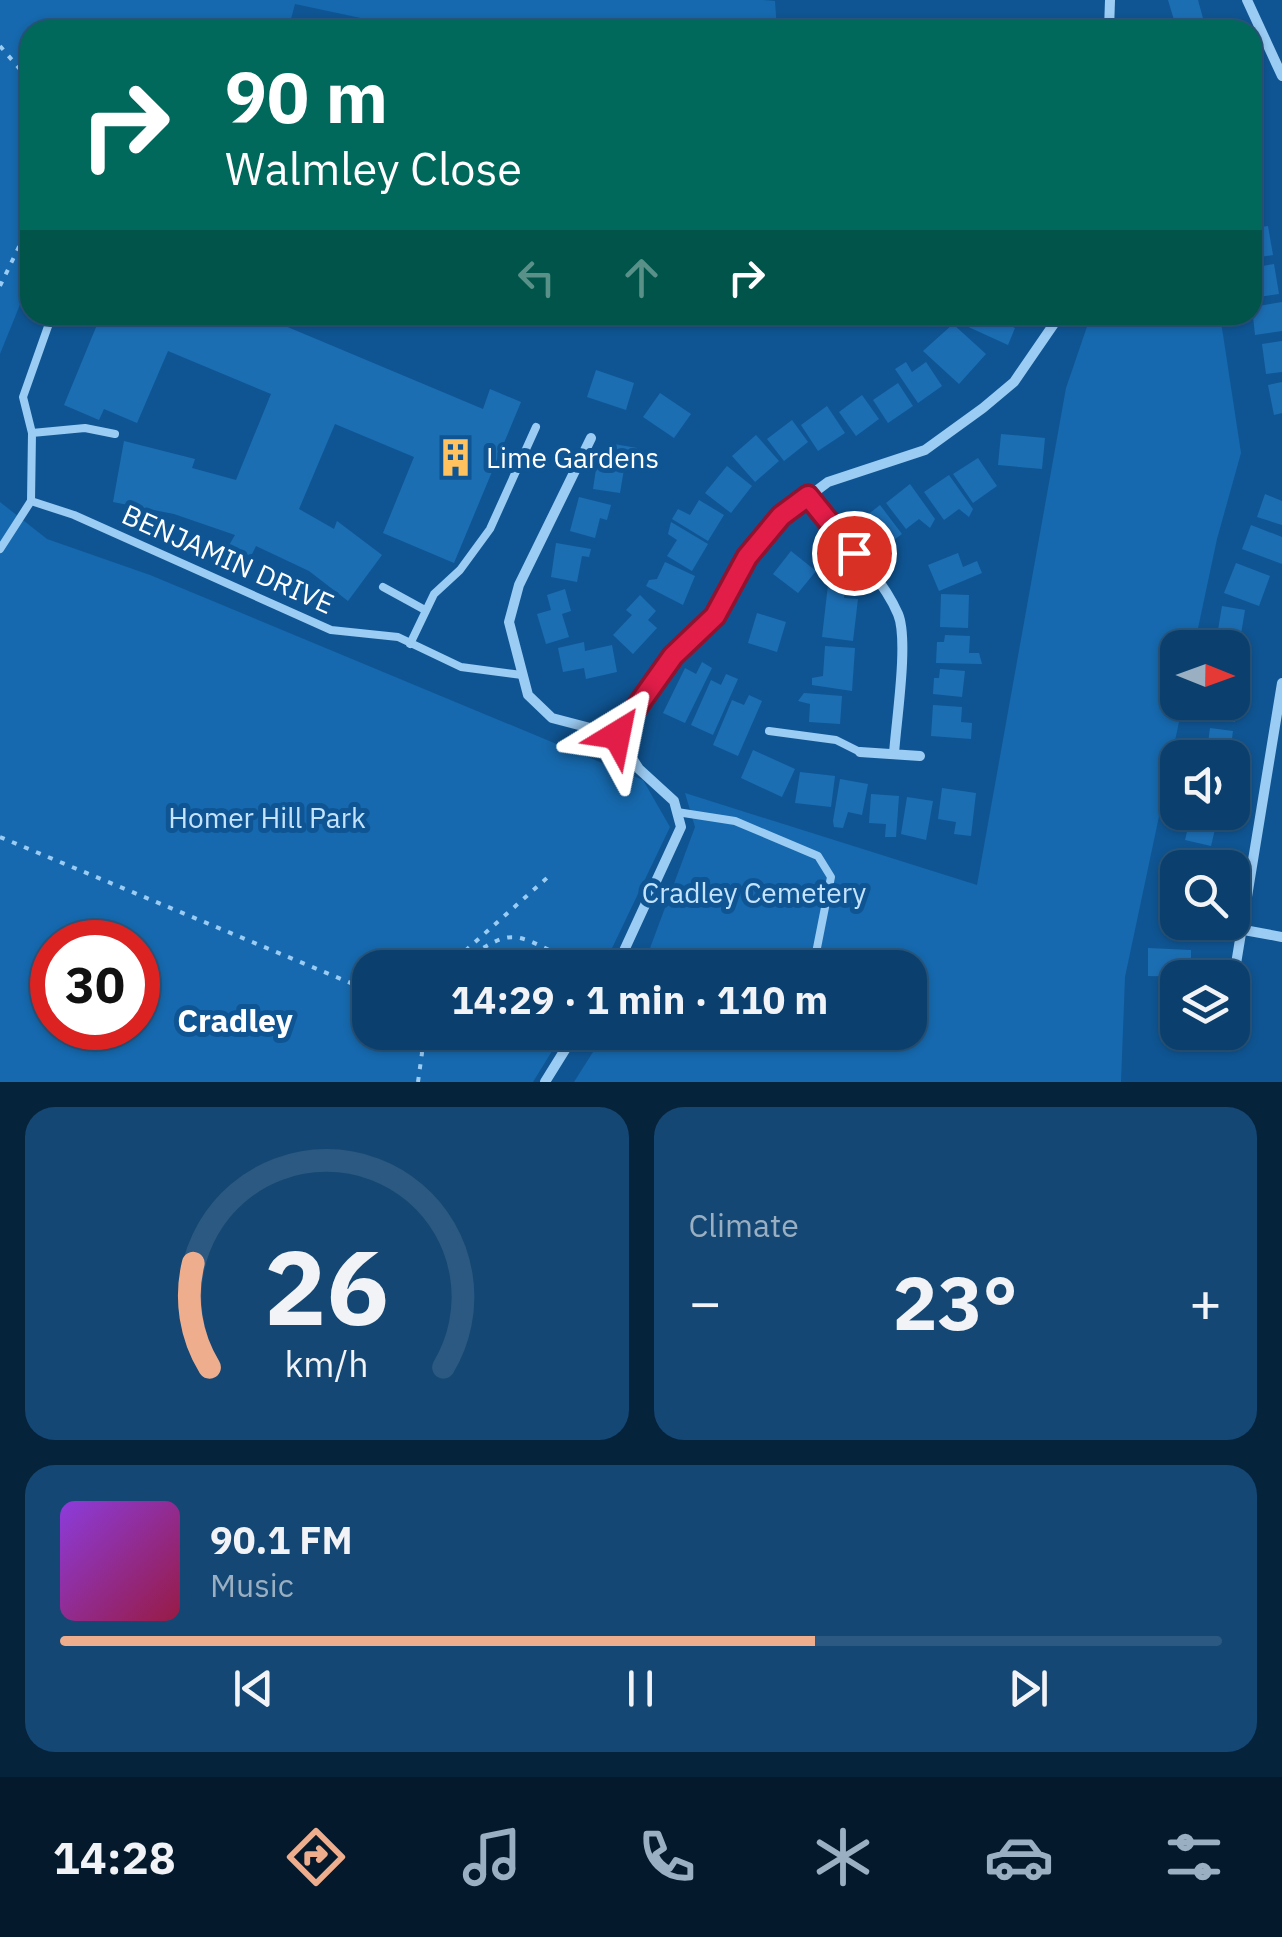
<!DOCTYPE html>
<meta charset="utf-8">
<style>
:root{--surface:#0b406e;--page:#144773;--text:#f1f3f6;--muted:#9aafc2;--line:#2b5981;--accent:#eead8d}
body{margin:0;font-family:"IBM Plex Sans",sans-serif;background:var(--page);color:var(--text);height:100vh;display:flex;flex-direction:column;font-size:38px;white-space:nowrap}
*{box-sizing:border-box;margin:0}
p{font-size:32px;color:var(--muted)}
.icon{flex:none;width:55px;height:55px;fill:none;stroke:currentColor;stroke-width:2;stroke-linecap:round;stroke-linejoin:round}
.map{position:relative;height:1082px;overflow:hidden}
.side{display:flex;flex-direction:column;gap:25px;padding:25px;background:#06233c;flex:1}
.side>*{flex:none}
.guide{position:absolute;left:20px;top:20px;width:1242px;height:305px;border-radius:30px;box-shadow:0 2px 8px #0004,0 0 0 2px var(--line);background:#00695c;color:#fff;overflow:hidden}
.needle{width:65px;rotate:91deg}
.fabs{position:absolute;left:1160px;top:630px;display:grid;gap:20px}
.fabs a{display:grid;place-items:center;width:90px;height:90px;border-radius:20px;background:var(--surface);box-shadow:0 2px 8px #0004,0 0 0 2px var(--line);font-size:50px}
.speed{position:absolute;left:30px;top:920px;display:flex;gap:20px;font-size:50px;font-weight:700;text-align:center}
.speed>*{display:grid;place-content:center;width:130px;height:130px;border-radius:50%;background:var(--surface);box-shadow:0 2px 8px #0004,0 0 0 2px var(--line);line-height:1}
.speed .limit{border:15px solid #d22;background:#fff;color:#111}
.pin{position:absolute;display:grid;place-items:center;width:85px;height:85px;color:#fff;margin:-42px;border:5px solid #fff;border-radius:50%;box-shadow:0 2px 10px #0007}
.me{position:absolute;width:110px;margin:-55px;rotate:35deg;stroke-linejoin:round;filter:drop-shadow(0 0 8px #0008)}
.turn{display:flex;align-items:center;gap:35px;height:210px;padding:0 40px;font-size:45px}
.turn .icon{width:130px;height:130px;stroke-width:2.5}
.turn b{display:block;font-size:70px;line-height:85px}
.lanes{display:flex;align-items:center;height:95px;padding:0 40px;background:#0003;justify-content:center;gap:50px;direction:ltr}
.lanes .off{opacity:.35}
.big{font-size:75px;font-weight:800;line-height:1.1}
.side .card{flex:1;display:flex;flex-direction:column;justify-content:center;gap:15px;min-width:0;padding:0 35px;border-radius:30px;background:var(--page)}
.side .dial{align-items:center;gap:0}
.dial svg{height:260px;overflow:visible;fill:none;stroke:var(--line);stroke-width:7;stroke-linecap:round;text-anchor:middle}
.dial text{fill:var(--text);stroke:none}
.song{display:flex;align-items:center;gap:30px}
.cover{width:120px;height:120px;border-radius:15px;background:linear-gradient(135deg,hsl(270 70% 55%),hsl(340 70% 35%))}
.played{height:10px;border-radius:5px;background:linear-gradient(90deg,var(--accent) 65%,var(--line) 65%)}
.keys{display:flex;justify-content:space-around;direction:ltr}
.heat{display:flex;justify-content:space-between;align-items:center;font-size:55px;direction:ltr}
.side .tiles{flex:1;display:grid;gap:25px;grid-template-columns:1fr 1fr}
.card:last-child{grid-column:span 2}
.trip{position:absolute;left:352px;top:950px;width:575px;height:100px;border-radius:30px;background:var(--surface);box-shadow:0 2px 8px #0004,0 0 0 2px var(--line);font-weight:800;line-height:100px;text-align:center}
.tab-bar{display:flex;height:160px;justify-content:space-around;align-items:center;background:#041a2c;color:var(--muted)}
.tab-bar .icon{width:70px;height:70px}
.tab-bar .current{color:var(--accent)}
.tab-bar b{font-size:45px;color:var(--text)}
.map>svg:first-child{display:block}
.green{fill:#1669ae;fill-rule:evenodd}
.building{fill:#1c6eb3}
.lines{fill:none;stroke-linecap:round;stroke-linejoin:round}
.path{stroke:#9bccf4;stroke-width:4;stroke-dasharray:5 8;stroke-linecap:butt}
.service{stroke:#9bccf4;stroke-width:8}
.minor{stroke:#9bccf4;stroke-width:10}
.route-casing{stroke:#92132f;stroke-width:25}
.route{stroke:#e11d48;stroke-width:18}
.labels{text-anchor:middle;stroke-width:10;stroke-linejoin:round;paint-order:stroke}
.poi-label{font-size:28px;fill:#fff;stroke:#0f5593;text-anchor:start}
.street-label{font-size:28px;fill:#fff;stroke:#0f5593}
.park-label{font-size:28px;fill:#c3e3fe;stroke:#0f5593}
.quarter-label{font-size:32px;font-weight:bold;fill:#fff;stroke:#0f5593}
</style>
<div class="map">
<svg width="1282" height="1082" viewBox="0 0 1282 1082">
<rect width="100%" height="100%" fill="#0f5593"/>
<path class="green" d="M0,0H763L775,1L777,30H417L295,4L288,30H30V280L0,354Z
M1091,315H1220L1241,453L1217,539L1194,647L1178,648V702L1183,703L1125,977L1121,1082H574L605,1033L910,1032V968L643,967L695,827L685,793L977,885L1066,388Z
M0,502L47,539L150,575L643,780L670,827L603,967L370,968V1032L563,1033L533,1082H0ZM52,942H138V1028H52Z"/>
<path class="building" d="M1168,0H1198L1204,22L1177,30Z
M1258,184L1264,217L1252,219V185Z
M1268,226L1273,255L1252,258V228Z
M1274,264L1279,294L1252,298V268Z
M1282,302V331L1255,335L1252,307Z
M101,315H259L483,409L490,389L521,402L454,563L383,533L414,457L335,424L299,509L334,529L337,521L382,555L348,601L309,571L256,546L251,556L228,547L235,535L174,514L113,502L124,441L195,459L192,468L236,480L271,394L168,351L137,423L104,409L99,420L64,405Z
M969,315H1005L1002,322L1015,328L1008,345L964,325Z
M953,324L986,354L959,384L923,351Z
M1282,341V372L1266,374L1262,344Z
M906,362L912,372L926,362L942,386L918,403L895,369Z
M596,370L634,383L626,410L587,397Z
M1282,382V413L1274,415L1268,385Z
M898,383L913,406L888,423L873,400Z
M660,393L691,414L674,438L643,417Z
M862,395L879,419L856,436L839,412Z
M827,406L845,433L818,451L801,425Z
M792,420L808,442L784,461L767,439Z
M1001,434L1045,438L1042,469L998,465Z
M756,435L779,461L755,482L732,456Z
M614,444L637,448L635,465L625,463L620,493L593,489L598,456L611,458Z
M978,458L997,486L973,503L953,474Z
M727,466L752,486L731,513L705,493Z
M949,475L973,509L969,517L959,509L944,520L924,492Z
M910,484L935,519L930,528L919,519L906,529L886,503Z
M1265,494L1282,501V525L1257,517Z
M579,497L611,505L607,520L600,518L595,538L570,531Z
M699,500L724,515L708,541L672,519L678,509L690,515Z
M880,505L902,534L879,551L857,523Z
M671,522L708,544L692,571L667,556L677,540L668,534Z
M1251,525L1282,537V564L1242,549Z
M556,543L591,549L589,557L582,556L577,582L551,577Z
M791,551L816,571L798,593L773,574Z
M958,553L963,567L977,561L982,573L939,591L928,565Z
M665,562L695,576L683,605L646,586L649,580L657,579Z
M1236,563L1270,576L1259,606L1224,593Z
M828,585L845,587L844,598L858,599L853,641L822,637Z
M565,589L571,611L562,614L569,637L546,644L537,614L551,610L547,595Z
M941,594L969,595L968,628L940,627Z
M640,595L656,611L648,620L657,628L633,654L613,635L632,615L626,610Z
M1222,606L1245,610L1238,652L1232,648H1215Z
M757,613L786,622L777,652L748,643Z
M945,635L970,636L969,653H979L982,664L936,663L937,642H944Z
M584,642L585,651L612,645L617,672L586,679L584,668L563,672L558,648Z
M825,646L855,648L852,691L812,685V678L823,676Z
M702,662L712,668L685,723L663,713L685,668L696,674Z
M940,669L965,671L962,697L933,694L934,678H939Z
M726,674L738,679L713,735L691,725L711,680L721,685Z
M804,693L842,696L840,724L809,722L810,704L798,701Z
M749,695L762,701L738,756L713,745L732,700L744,705Z
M1232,696L1238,697L1235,722L1211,719L1214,702H1232Z
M933,705L962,707L961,722L972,723L971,739L931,736Z
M1210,728L1233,731L1230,754L1207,751Z
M753,750L795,769L782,797L741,778Z
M800,772L835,776L831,807L795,803Z
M840,779L868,784L862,815L848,812L843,828L834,827L833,821Z
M942,788L976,793L971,836L954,834L956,822L938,819Z
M871,794L899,796L896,837H885L886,824L869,823Z
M907,797L933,801L926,840L901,834Z
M1191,815L1217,821L1211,846L1185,840Z
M1185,849L1211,853L1209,868H1182Z
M1174,915H1178V922H1204V941L1173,940Z
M1148,948L1191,950V977L1148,976Z"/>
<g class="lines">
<path class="path" d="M0,46L24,74L30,88
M0,286L30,224
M0,837L370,991
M446,968L548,877
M450,968C516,929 503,927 573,962
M418,1082L422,1053L419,1032"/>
<path class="service" d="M32,433L85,428L115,434
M31,501L32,433L23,397L52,315
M0,549L31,501L74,515L331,630L398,637L461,667L522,675
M383,587L425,610
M410,644L434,594L460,570L490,529L536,427
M769,731L836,740L860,752
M677,812L735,821L818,856L831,877L813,968
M755,1032L769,1040L792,1032"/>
<path class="minor" d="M1247,0L1282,76
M1109,30L1110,0
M591,438L519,585L509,622L528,695L552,718L617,735
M807,497C835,530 881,574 898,614C909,640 896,722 894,754
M617,735L673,656L715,616L747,557L781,517L828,482L925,450L983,408L1014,382L1060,315
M860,752L920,756
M1244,930L1282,937
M616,968L681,827L674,801L639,769L617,735
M1235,970L1282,683
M545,1082L576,1032"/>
</g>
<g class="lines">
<defs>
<path id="route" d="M617,735L673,656L715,616L747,557L781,516L808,496L854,553"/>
</defs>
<use href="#route" class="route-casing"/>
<use href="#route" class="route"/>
</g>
<defs>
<symbol id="building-bare" viewBox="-9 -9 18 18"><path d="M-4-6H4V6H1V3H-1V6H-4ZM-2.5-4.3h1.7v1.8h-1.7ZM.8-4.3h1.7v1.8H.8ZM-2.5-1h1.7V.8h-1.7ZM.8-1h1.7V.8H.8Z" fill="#ffc25e" stroke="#0f5593" stroke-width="2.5" paint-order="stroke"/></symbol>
</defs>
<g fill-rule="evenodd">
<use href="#building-bare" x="428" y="430" width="55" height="55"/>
</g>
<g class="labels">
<g class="poi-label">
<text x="486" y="468">Lime Gardens</text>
</g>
<g class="street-label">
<text transform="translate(228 559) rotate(24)" y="10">BENJAMIN DRIVE</text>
</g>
<g class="park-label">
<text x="267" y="828">Homer Hill Park</text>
<text x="754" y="903">Cradley Cemetery</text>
</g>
<g class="quarter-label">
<text x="235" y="1032">Cradley</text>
</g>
</g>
</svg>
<div class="fabs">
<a><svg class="needle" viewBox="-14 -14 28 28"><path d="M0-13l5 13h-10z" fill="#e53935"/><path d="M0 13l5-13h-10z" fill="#9aafc2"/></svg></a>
<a><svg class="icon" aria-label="sound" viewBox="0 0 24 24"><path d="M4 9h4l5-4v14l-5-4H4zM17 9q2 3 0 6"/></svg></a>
<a><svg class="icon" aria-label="search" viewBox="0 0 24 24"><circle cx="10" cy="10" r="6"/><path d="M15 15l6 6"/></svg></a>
<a><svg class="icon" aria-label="layers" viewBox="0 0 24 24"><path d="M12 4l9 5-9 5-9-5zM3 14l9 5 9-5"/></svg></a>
</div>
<div class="speed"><div class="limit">30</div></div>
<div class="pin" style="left:854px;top:553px;background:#d93025"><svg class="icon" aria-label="arrive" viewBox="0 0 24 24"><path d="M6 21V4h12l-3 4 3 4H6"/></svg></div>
<svg class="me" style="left:617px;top:735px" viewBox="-20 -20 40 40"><path d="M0-17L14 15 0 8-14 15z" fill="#e11d48" stroke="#fff" stroke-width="4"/></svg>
<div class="trip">14:29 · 1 min · 110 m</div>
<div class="guide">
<div class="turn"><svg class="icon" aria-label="right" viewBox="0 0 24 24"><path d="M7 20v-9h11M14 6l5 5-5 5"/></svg><div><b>90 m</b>Walmley Close</div></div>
<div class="lanes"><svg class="icon off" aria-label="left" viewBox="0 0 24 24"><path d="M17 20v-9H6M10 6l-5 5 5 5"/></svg><svg class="icon off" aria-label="ahead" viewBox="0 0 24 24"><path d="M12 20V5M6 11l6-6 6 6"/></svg><svg class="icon" aria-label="right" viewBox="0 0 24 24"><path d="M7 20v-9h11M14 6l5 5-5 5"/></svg></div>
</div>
</div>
<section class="side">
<div class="tiles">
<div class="card dial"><svg viewBox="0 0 100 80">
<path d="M14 69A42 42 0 1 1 86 69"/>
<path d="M14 69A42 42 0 0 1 9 37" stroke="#eead8d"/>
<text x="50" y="56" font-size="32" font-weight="700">26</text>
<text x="50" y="72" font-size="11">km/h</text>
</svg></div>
<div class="card"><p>Climate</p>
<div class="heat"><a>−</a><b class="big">23°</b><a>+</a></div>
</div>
<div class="card">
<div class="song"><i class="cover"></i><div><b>90.1 FM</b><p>Music</p></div></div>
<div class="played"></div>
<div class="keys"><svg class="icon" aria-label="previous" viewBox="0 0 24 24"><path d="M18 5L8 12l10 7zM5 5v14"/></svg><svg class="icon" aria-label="pause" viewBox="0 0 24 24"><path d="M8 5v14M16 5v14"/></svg><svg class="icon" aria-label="next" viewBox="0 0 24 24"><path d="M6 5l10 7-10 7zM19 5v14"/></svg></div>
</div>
</div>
</section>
<nav class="tab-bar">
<b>14:28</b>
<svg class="icon current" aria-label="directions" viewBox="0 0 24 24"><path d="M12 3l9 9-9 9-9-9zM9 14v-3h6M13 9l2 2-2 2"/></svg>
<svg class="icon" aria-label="music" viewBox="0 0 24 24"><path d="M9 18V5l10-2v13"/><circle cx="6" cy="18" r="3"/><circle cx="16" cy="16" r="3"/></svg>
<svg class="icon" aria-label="phone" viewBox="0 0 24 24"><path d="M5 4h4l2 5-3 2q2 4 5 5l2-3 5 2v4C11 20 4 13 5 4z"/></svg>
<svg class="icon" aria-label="climate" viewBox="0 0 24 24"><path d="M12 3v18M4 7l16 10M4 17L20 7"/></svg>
<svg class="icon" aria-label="car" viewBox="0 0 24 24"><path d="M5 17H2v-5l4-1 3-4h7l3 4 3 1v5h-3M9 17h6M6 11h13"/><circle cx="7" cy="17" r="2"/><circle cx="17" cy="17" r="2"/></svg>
<svg class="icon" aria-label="filters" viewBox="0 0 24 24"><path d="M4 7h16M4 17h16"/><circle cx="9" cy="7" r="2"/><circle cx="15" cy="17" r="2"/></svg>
</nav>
